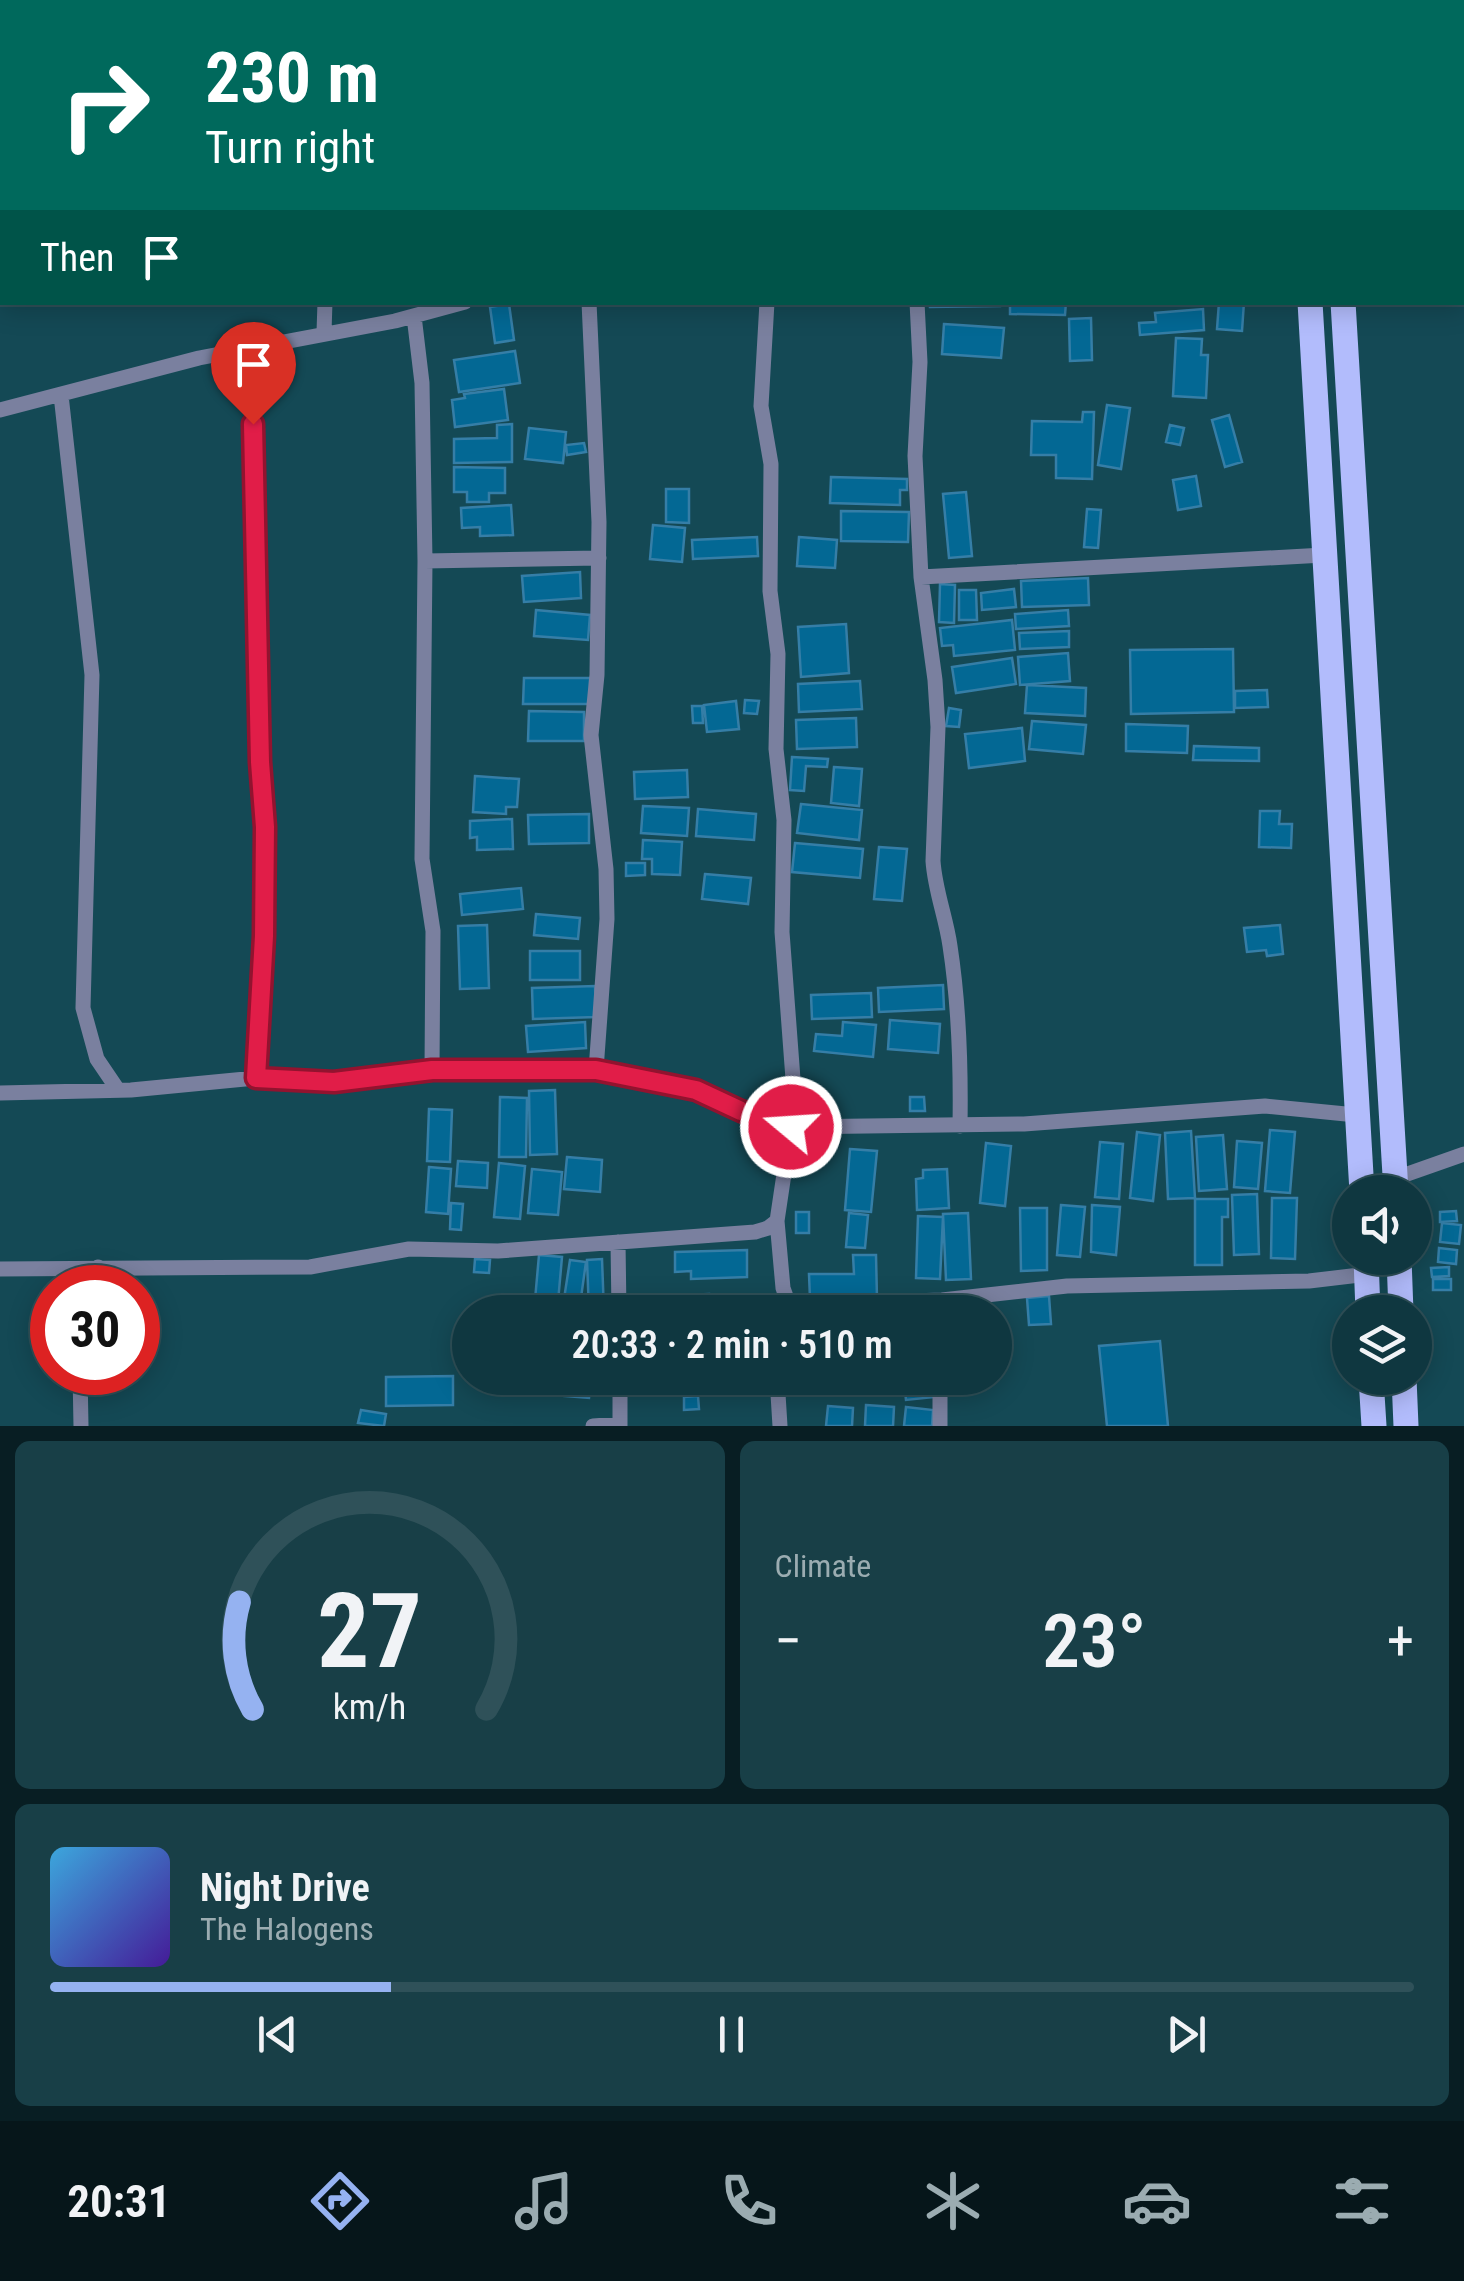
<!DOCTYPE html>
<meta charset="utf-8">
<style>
:root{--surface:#0f3740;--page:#183f47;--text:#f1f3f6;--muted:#9bacb1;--line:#2f5159;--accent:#95b2f1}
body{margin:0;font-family:"Roboto Condensed",sans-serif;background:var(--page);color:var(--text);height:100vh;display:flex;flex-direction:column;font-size:38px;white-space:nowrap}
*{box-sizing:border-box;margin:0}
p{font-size:32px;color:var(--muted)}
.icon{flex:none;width:55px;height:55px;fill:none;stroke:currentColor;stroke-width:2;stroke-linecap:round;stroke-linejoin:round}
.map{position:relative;height:1426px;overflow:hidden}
.details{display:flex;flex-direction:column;gap:15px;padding:15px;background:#081e23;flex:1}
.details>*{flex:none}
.hud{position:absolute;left:0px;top:0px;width:1465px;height:305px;box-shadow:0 5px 25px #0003,0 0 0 2px var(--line);background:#00695c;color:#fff;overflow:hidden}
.tools{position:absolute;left:1332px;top:1175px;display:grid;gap:20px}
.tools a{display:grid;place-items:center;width:100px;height:100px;border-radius:50%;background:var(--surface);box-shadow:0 5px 25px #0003,0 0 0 2px var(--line);font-size:50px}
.speed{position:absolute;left:30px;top:1265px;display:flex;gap:20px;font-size:50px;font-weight:700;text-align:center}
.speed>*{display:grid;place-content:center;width:130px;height:130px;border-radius:50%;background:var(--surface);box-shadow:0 5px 25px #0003,0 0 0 2px var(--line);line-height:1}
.speed .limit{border:15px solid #d22;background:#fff;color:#111}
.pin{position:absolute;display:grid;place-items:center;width:85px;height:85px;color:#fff;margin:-102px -42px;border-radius:50% 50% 50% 0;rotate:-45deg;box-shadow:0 0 10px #0007}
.pin .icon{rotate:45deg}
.me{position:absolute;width:110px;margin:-55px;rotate:288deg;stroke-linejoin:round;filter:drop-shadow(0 0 8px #0008)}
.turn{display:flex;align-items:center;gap:35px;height:210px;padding:0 40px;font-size:45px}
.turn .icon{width:130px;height:130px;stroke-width:2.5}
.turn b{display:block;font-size:70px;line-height:85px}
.then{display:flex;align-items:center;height:95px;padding:0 40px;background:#0003;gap:20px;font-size:38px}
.big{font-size:75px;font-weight:600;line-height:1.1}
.details .widget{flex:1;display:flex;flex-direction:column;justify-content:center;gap:15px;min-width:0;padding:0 35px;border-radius:15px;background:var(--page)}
.details .dial{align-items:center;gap:0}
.dial svg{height:260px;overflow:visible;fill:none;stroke:var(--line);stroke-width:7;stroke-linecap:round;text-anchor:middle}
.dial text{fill:var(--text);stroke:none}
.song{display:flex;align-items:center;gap:30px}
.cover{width:120px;height:120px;border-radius:15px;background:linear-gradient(135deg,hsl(200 70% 55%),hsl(260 70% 35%))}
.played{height:10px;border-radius:5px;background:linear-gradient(90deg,var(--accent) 25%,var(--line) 25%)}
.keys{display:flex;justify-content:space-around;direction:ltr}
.heat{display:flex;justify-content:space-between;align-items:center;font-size:55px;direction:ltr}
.details .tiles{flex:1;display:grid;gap:15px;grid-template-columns:1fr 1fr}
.widget:last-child{grid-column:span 2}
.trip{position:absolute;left:452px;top:1295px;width:560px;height:100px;border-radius:50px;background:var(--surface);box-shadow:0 5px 25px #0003,0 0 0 2px var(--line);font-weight:600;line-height:100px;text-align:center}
.tabs{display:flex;height:160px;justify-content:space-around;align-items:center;background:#06161a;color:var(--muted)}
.tabs .icon{width:70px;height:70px}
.tabs .on{color:var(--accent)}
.tabs b{font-size:45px;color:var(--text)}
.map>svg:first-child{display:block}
.building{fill:#036894;stroke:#357ea7;stroke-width:2.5}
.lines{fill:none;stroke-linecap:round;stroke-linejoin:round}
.street{stroke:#7a809f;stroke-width:15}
.primary{stroke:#b2bcfc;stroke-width:25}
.route-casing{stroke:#92132f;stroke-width:25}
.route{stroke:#e11d48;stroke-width:18}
</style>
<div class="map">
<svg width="1464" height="1426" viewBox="0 0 1464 1426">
<rect width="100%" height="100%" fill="#144955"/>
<path class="building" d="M930,302H1000V306L930,307Z
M1010,302H1066L1065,315L1010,314Z
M1219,302H1244L1242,331L1217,329Z
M509,304L514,340L495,343L490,307Z
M1203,309L1204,330L1140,335L1139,323L1156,322L1155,313Z
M1091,318L1092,360L1070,361L1069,319Z
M944,324L1004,328L1001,358L942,354Z
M1176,338L1202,339L1201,355H1208L1206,398L1173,396Z
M515,351L520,383L459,392L454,360Z
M504,389L508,420L455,427L452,400L465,398L464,394Z
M1107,405L1130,408L1121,469L1098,465Z
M1083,412H1094L1092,479L1056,478V455H1031L1032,421L1082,422Z
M1229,415L1242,462L1225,467L1212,420Z
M512,424V462L454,463V439L497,438V425Z
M1170,425L1184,428L1180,445L1166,442Z
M529,428L566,432L563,463L525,459Z
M584,443L586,452L567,455L566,445Z
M454,467L505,468V493H489V502H467V492H454Z
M1196,476L1201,506L1178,510L1173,480Z
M831,477L907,479V490H900V505L830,503Z
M666,489H689V523L666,522Z
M966,492L972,556L949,558L943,494Z
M511,505L513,535L480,536V527L462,528L461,508Z
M1087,509L1101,510L1098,548L1084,547Z
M841,511L909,512L908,542L841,541Z
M653,525L685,528L682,562L650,559Z
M757,537L758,556L693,559L692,540Z
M799,537L837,540L835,568L797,566Z
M580,572L581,598L524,602L522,576Z
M1088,578L1089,605L1022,607L1021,581Z
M940,584L955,585L954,623L939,622Z
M1014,589L1016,607L982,610L981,593Z
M959,590H976L977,620H959Z
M536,610L590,615L588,640L534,636Z
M1068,610L1069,626L1016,629L1015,614Z
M1012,620L1015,650L954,656L953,645L942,646L940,628Z
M846,624L849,673L801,677L798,627Z
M1069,631V647L1020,649L1019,633Z
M1233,649L1234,712L1131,714L1130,650Z
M1068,653L1070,681L1020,685L1018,657Z
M1012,658L1016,684L956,693L952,667Z
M524,678H590V704H523Z
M860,681L862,709L799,712L798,684Z
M1027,685L1086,688L1085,716L1025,713Z
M1267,690L1268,707L1235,708V691Z
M745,700L759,701L757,714L744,713Z
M736,701L739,729L707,732L704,705Z
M692,706H702L703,723H693Z
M949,708L961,710L959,727L946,726Z
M529,711L584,712V741H528Z
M856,718L857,747L797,749L796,720Z
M1032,721L1086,725L1083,754L1029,749Z
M1126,724L1188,726L1187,753L1126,751Z
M1022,728L1025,761L969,768L965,734Z
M1194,746L1259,748V761L1193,760Z
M792,757L828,759L827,767L806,766L804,791L790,790Z
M834,767L862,769L859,806L831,803Z
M687,770L688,797L635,799L634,772Z
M475,776L519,779L517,807H506V814L473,812Z
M801,804L862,810L859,840L797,833Z
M643,806L689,808L687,836L641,833Z
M698,809L756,814L754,840L696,836Z
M1260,811H1280L1279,824H1292L1291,848L1259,847Z
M589,814V843L529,844L528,815Z
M512,819L513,849L477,850V837L470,838V821Z
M643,840L682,842L680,875L652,874V859H642Z
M795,843L863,849L860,878L792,872Z
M879,847L907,849L902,901L874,899Z
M626,863H645V875L626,876Z
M705,874L751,878L748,904L702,899Z
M521,888L523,909L462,915L460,894Z
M536,914L580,918L578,939L534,935Z
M487,925L489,988L460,989L458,926Z
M1280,925L1283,954L1267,956L1266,950L1247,952L1244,928Z
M530,951H580V980H530Z
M943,985L944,1009L879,1012L878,988Z
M595,986L596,1017L533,1019L532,988Z
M871,993L872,1017L812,1019L811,995Z
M890,1020L940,1024L938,1053L888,1049Z
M585,1022L586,1048L528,1052L526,1026Z
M843,1022L876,1025L873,1057L814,1051L816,1034L842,1036Z
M555,1090L557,1154L530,1155L529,1091Z
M500,1097L527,1098L526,1157H499Z
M910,1097H924L925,1111H910Z
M429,1109L452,1110L450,1162L427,1161Z
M1270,1130L1295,1132L1290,1193L1265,1191Z
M1191,1131L1195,1198L1168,1199L1165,1133Z
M1137,1132L1160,1135L1153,1201L1130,1198Z
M1223,1135L1227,1189L1199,1191L1196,1137Z
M1237,1141L1262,1143L1258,1189L1234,1187Z
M1100,1142L1123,1144L1119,1199L1095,1197Z
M986,1143L1011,1146L1005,1206L980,1203Z
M850,1149L877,1151L871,1212L845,1210Z
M567,1157L602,1160L600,1192L564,1189Z
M458,1161L488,1163L487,1188L456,1186Z
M499,1163L525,1166L520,1219L494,1217Z
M429,1167L451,1169L448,1214L426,1212Z
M532,1169L562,1172L558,1215L528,1213Z
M947,1169L949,1208L917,1210L916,1179L923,1178V1170Z
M1257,1194L1259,1254L1234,1255L1232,1195Z
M1272,1198H1297L1295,1259L1271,1258Z
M1195,1199H1228V1217H1222V1265H1195Z
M451,1203L463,1204L461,1230L450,1229Z
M1061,1205L1085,1207L1080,1257L1057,1255Z
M1092,1205L1120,1207L1116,1255L1091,1252Z
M1020,1208H1047V1270L1021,1271Z
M1456,1211L1457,1221L1440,1222V1212Z
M796,1212H809V1233H796Z
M849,1213L868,1215L865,1248L846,1247Z
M968,1213L971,1279L946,1280L943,1214Z
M918,1216L943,1217L940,1279L916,1278Z
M1442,1223L1461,1225L1459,1244L1440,1242Z
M1439,1248L1457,1250L1456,1264L1438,1262Z
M747,1250V1277L691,1279V1271L675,1272V1252Z
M539,1255L562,1257L558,1302L535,1300Z
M853,1255H876L877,1299H810L809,1274H854Z
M475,1259L490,1260L489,1273L474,1272Z
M602,1259L604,1312H589L587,1260Z
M570,1260L586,1262L579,1312H562Z
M1449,1267V1276L1432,1277L1431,1268Z
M1433,1279H1451V1290H1433Z
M709,1294L710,1311L686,1312L685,1295Z
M1049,1296L1051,1324L1029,1325L1027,1298Z
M645,1298H678V1312H645Z
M522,1305V1312H496V1306Z
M1160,1341L1168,1426H1107L1099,1346Z
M453,1376V1405L386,1406V1377Z
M530,1378H591L589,1398L529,1393Z
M787,1378H811L812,1384L788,1385Z
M933,1379L935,1397L906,1400L904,1382Z
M698,1396L699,1409L684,1410V1397Z
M866,1405L894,1407L893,1426H865Z
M828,1406L853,1408L852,1426H826Z
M906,1407L933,1410L932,1426H904Z
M361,1410L386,1414L384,1426L358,1423Z"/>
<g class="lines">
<path class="street" d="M312,0V2
M621,0V2
M937,0V2
M589,302L599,522L597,675L591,735L606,869L607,919L596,1070
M917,302L920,362L915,456L921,577L935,680L938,727L933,861C935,891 946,917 950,946C959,1005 961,1066 960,1126
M414,316L422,383L425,561L422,859L433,931L432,1069
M324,332L325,302
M251,350L259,762C268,867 261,972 256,1078
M61,395L92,675L83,1008L97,1059L118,1090
M0,410L199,358L395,321L465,302
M425,561L599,558
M921,577L1324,555
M0,1093L131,1090L256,1078L334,1083L432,1069L596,1070L696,1090L741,1111L791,1127L1024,1124L1265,1106L1356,1115
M1396,1178L1464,1154
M777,1221L783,1288L789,1305L942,1300L1067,1286L1309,1281L1368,1274
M618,1242L619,1312
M0,1269L310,1267L409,1249L498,1251L755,1232L768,1228L777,1221L791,1127L793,1079L782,932L784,820L776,749L778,654L770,591L771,464L761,406L767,302
M92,1288L98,1267
M80,1372L81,1426
M620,1378V1426
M777,1378L780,1426
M940,1378V1426
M593,1426L620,1424"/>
<path class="primary" d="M1290,0V2
M1323,0V2
M1310,302L1362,1192
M1343,302L1396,1192
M1366,1258L1368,1312
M1399,1258L1401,1312
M1371,1378L1374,1426
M1404,1378L1406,1426"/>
</g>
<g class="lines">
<defs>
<path id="route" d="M253,424L260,762L265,827L264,936L256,1078L334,1082L432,1070H596L696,1090L741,1111L791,1127"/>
</defs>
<use href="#route" class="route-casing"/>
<use href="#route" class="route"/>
</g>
</svg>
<div class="tools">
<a><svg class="icon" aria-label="sound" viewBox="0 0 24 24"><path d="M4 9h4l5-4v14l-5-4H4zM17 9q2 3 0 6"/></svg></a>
<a><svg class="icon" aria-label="layers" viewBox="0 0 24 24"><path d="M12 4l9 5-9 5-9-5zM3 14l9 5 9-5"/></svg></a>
</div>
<div class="speed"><div class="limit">30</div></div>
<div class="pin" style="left:253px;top:424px;background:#d93025"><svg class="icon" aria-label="arrive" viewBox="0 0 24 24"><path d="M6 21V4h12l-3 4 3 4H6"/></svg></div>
<svg class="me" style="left:791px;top:1127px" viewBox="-20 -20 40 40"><circle r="17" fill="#e11d48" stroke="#fff" stroke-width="3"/><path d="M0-11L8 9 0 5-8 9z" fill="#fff"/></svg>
<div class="trip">20:33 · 2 min · 510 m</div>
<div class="hud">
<div class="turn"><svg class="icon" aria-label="right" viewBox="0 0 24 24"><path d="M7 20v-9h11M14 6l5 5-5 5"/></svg><div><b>230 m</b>Turn right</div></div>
<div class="then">Then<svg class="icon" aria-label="arrive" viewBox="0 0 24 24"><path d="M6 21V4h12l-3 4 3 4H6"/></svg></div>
</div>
</div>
<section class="details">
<div class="tiles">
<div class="widget dial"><svg viewBox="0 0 100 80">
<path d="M14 69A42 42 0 1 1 86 69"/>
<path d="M14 69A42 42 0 0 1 10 36" stroke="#95b2f1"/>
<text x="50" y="56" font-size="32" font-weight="700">27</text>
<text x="50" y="72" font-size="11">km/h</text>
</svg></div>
<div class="widget"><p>Climate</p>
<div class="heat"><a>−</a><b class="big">23°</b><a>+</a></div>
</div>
<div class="widget">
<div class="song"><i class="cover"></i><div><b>Night Drive</b><p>The Halogens</p></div></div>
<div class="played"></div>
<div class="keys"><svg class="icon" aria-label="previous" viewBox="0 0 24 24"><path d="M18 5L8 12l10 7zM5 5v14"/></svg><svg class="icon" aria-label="pause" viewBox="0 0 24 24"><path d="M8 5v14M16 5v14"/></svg><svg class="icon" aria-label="next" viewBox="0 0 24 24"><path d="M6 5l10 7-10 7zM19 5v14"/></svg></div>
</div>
</div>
</section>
<nav class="tabs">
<b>20:31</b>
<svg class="icon on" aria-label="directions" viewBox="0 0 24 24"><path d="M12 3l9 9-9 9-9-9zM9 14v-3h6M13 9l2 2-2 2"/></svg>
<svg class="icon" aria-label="music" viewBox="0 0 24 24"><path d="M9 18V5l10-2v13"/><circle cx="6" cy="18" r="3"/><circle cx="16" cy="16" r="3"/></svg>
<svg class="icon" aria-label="phone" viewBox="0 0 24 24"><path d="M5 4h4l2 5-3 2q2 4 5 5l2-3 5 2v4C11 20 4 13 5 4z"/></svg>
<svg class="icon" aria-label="climate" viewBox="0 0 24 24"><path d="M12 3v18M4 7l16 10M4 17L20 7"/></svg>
<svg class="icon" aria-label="car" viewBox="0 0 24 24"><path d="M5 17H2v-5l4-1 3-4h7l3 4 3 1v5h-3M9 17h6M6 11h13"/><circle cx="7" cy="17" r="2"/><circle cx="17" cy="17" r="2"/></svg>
<svg class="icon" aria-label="filters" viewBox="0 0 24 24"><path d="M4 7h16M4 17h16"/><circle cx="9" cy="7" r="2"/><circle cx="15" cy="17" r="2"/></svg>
</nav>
